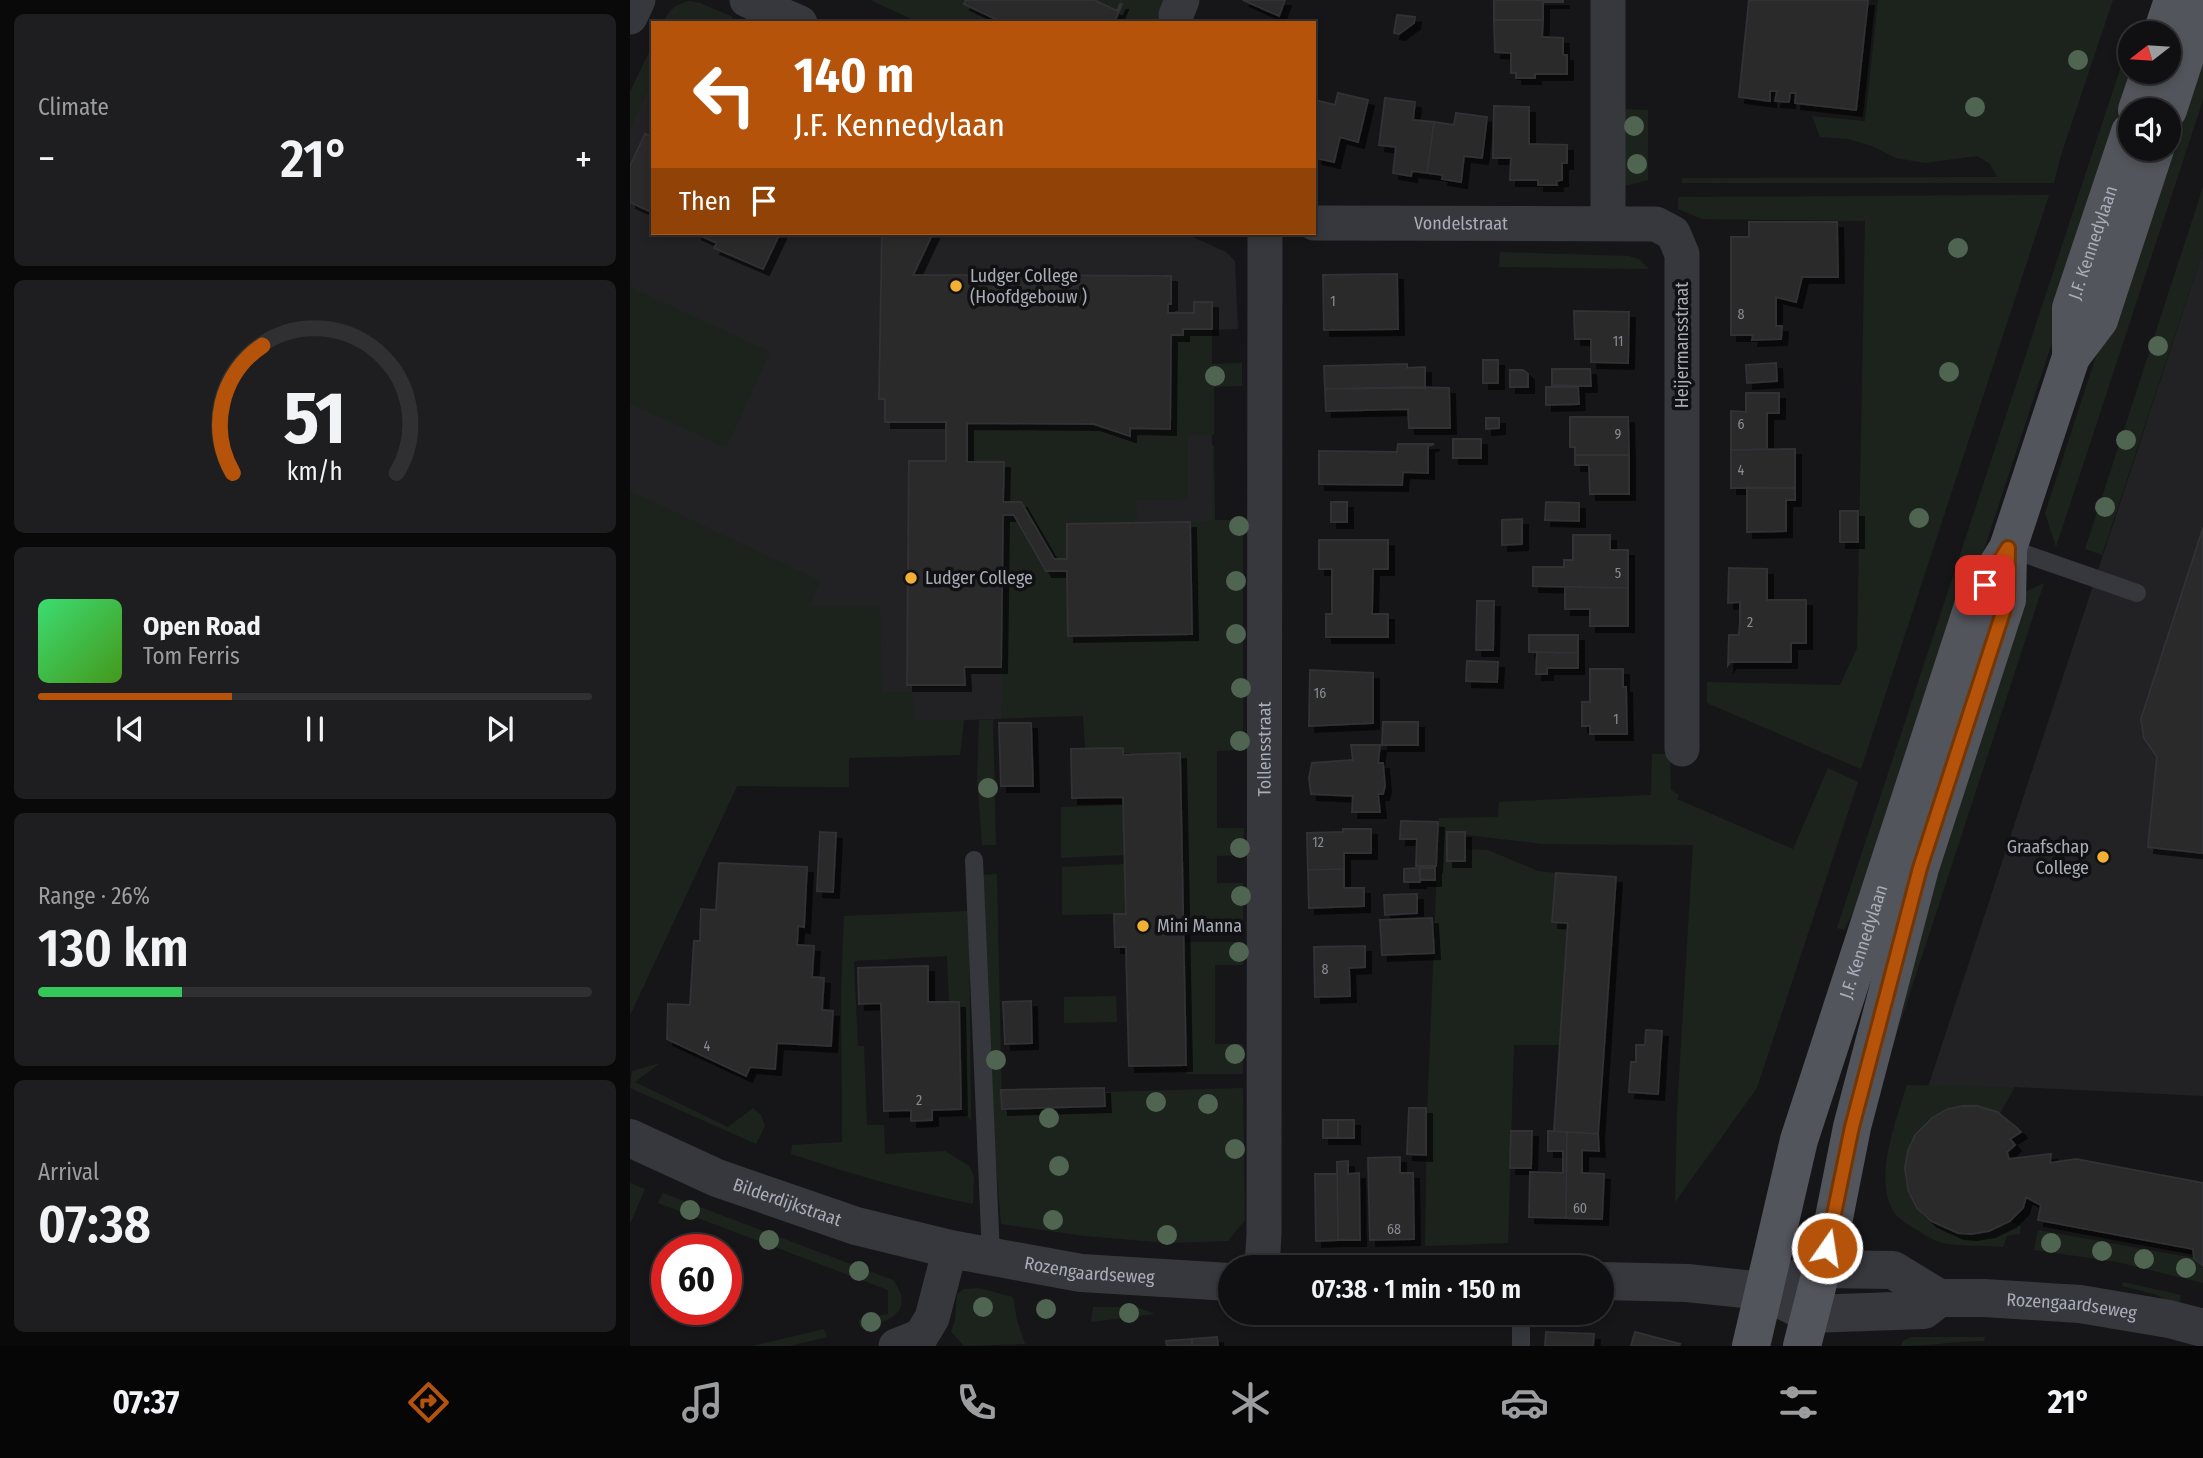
<!DOCTYPE html>
<meta charset="utf-8">
<style>
:root{--surface:#101012;--page:#1e1e20;--text:#f1f3f6;--muted:#9c9d9f;--line:#303032;--accent:#b45309}
body{margin:0;font-family:"Fira Sans Condensed",sans-serif;background:var(--page);color:var(--text);height:100vh;display:flex;flex-direction:column;font-size:26px;white-space:nowrap}
*{box-sizing:border-box;margin:0}
p{font-size:23px;color:var(--muted)}
.icon{flex:none;width:38px;height:38px;fill:none;stroke:currentColor;stroke-width:2;stroke-linecap:round;stroke-linejoin:round}
.map{position:relative;flex:1;overflow:hidden}
.side{display:flex;flex-direction:column;gap:14px;padding:14px;background:#09090a;width:630px}
.side>*{flex:none}
.top-card{position:absolute;left:21px;top:21px;width:665px;height:214px;border-radius:0px;box-shadow:0 4px 10px #0003,0 0 0 2px var(--line);background:#b45309;color:#fff;overflow:hidden}
.needle{width:46px;rotate:253deg}
.tools{position:absolute;left:1488px;top:21px;display:grid;gap:14px}
.tools a{display:grid;place-items:center;width:63px;height:63px;border-radius:50%;background:var(--surface);box-shadow:0 4px 10px #0003,0 0 0 2px var(--line);font-size:35px}
.speed{position:absolute;left:21px;top:1234px;display:flex;gap:14px;font-size:35px;font-weight:700;text-align:center}
.speed>*{display:grid;place-content:center;width:91px;height:91px;border-radius:50%;background:var(--surface);box-shadow:0 4px 10px #0003,0 0 0 2px var(--line);line-height:1}
.speed .limit{border:10px solid #d22;background:#fff;color:#111}
.pin{position:absolute;display:grid;place-items:center;width:60px;height:60px;color:#fff;margin:-30px;border-radius:14px;box-shadow:0 4px 10px #0006}
.me{position:absolute;width:77px;margin:-38px;rotate:13deg;stroke-linejoin:round;filter:drop-shadow(0 0 5px #0008)}
.turn{display:flex;align-items:center;gap:24px;height:147px;padding:0 28px;font-size:32px}
.turn .icon{width:91px;height:91px;stroke-width:2.5}
.turn b{display:block;font-size:49px;line-height:60px}
.then{display:flex;align-items:center;height:66px;padding:0 28px;background:#0003;gap:14px;font-size:26px}
.big{font-size:52px;font-weight:600;line-height:1.1}
.side .tile{flex:1;display:flex;flex-direction:column;justify-content:center;gap:10px;min-width:0;padding:0 24px;border-radius:10px;background:var(--page)}
.side .dial{align-items:center;gap:0}
.dial svg{height:182px;overflow:visible;fill:none;stroke:var(--line);stroke-width:7;stroke-linecap:round;text-anchor:middle}
.dial text{fill:var(--text);stroke:none}
.song{display:flex;align-items:center;gap:21px}
.cover{width:84px;height:84px;border-radius:10px;background:linear-gradient(135deg,hsl(140 70% 55%),hsl(100 70% 35%))}
.played{height:7px;border-radius:4px;background:linear-gradient(90deg,var(--accent) 35%,var(--line) 35%)}
.keys{display:flex;justify-content:space-around;direction:ltr}
.heat{display:flex;justify-content:space-between;align-items:center;font-size:38px;direction:ltr}
.charge{height:10px;border-radius:5px;background:linear-gradient(90deg,#34c759 26%,var(--line) 0)}
.trip{position:absolute;left:588px;top:1255px;width:396px;height:70px;border-radius:35px;background:var(--surface);box-shadow:0 4px 10px #0003,0 0 0 2px var(--line);font-weight:600;line-height:70px;text-align:center}
.tab-bar{display:flex;height:112px;justify-content:space-around;align-items:center;background:#060607;color:var(--muted)}
.tab-bar .icon{width:49px;height:49px}
.tab-bar .selected{color:var(--accent)}
.tab-bar b{font-size:32px;color:var(--text)}
main{display:flex;flex:1;min-height:0}
.map>svg:first-child{display:block}
.built{fill:#222225}
.green{fill:#1c231d}
.building{fill:#29292c;stroke:#303034;stroke-width:2;filter:url(#shadow)}
.lines{fill:none;stroke-linecap:round;stroke-linejoin:round}
.service{stroke:#37383d;stroke-width:18}
.minor{stroke:#37383d;stroke-width:35}
.tertiary{stroke:#37383d;stroke-width:38}
.primary{stroke:#53555c;stroke-width:38}
.tree{fill:#506452}
.route-casing{stroke:#753606;stroke-width:18}
.route{stroke:#b45309;stroke-width:12}
.poi-dot{fill:#f2b134;stroke:#111113;stroke-width:2.5}
.labels{text-anchor:middle;stroke-width:7;stroke-linejoin:round;paint-order:stroke}
.number-label{font-size:14px;fill:#888b94}
.street-label{font-size:18px;fill:#a8adb8;stroke:#111113}
.poi-label{font-size:18px;fill:#a8adb8;stroke:#111113;text-anchor:start}
</style>
<main>
<section class="side">
<div class="tile"><p>Climate</p>
<div class="heat"><a>−</a><b class="big">21°</b><a>+</a></div>
</div>
<div class="tile dial"><svg viewBox="0 0 100 80">
<path d="M14 69A42 42 0 1 1 86 69"/>
<path d="M14 69A42 42 0 0 1 27 13" stroke="#b45309"/>
<text x="50" y="56" font-size="32" font-weight="700">51</text>
<text x="50" y="72" font-size="11">km/h</text>
</svg></div>
<div class="tile">
<div class="song"><i class="cover"></i><div><b>Open Road</b><p>Tom Ferris</p></div></div>
<div class="played"></div>
<div class="keys"><svg class="icon" aria-label="previous" viewBox="0 0 24 24"><path d="M18 5L8 12l10 7zM5 5v14"/></svg><svg class="icon" aria-label="pause" viewBox="0 0 24 24"><path d="M8 5v14M16 5v14"/></svg><svg class="icon" aria-label="next" viewBox="0 0 24 24"><path d="M6 5l10 7-10 7zM19 5v14"/></svg></div>
</div>
<div class="tile"><p>Range · 26%</p><b class="big">130 km</b><div class="charge"></div></div>
<div class="tile"><p>Arrival</p><b class="big">07:38</b></div>
</section>
<div class="map">
<svg width="1573" height="1346" viewBox="0 0 1573 1346">
<defs>
<filter id="shadow"><feDropShadow dx="6" dy="6" stdDeviation="0" flood-color="#0009"/></filter>
</defs>
<rect width="100%" height="100%" fill="#161618"/>
<path class="built" d="M23,44V233H554L596,252L605,261L608,329L582,330V522L560,523L562,634L410,717L219,725V787L107,786L0,1015V92Z
M1573,251V1096L1385,1087H1298Z"/>
<path class="green" d="M240,0H542L534,23H290Z
M1248,0H1483L1431,155L1424,183H1052V178L1367,177L1360,164L1347,156L1295,163L1266,158L1242,146L1218,139L1190,137L1182,116L1235,121Z
M59,1L70,3L103,17L99,23H33C39,10 45,4 59,1Z
M1500,39V72H1511L1254,854L1214,930L1207,928Z
M1569,42L1573,43V100L1426,547L1415,513L1492,276L1538,149V134Z
M23,44V79L0,129V92Z
M991,109L1018,110V180L991,187Z
M1573,187V251L1472,555L1455,549Z
M1419,195L1231,769L1077,703V682L1210,685L1227,648L1235,221L1072,219L1048,209V197Z
M870,252L999,256L1009,259L1019,269L869,267Z
M0,287L140,352L96,448L0,403Z
M553,329H582V364L612,363V386L584,387V435H558V499L506,500L507,523L437,559H424L337,462V423L464,424L499,436L500,428L540,429L541,335L553,334Z
M584,445L585,520H613V750L587,751V828H614L613,855L587,856V883H613V926H553L550,753L493,755V748L455,749L453,716L372,718L373,515H384L416,571H437L562,634L560,522L582,521V446Z
M0,491L191,581L180,606H250L252,692H283L284,721L334,720L330,755L219,758V787L107,786L0,1015Z
M1414,583L1244,1103L1240,1094L1387,596Z
M363,719L366,845H352L347,777L349,720Z
M1022,754H1040L1041,790L1049,795L1047,799L1163,849L1198,768L1228,782L1127,1088L1045,1202L1047,1111L1063,845L912,844L829,834V849L858,850L908,871L926,873L922,922L938,923L930,1045H884L878,1243L795,1246L797,1115L809,818L868,817L869,802L1021,795Z
M493,805L494,855L431,858V807Z
M494,864L496,914L432,915V867Z
M367,874L372,1108L475,1106V1092L613,1088L615,1220L598,1241L538,1243L455,1236L371,1224L364,1141L353,875Z
M339,911L341,1121L331,1109L329,1002H319L317,956L224,961L228,1046H234L237,1125H254L255,1154L315,1151L339,1166L344,1176L343,1204C281,1191 221,1174 161,1154L162,1145L212,1142L211,991L214,916Z
M553,942H613V965H585V1044H613V1074H557Z
M486,996L487,1022L434,1023V997Z
M30,1063L5,1082L98,1127L123,1108L131,1115L135,1126L126,1144L0,1088L2,1071Z
M1277,1085L1385,1087L1370,1113C1283,1078 1235,1197 1318,1230C1339,1238 1361,1232 1380,1221L1391,1227L1390,1234L1377,1236L1373,1247C1354,1245 1332,1247 1313,1243C1305,1241 1296,1236 1289,1231C1281,1227 1273,1222 1267,1216C1240,1184 1267,1119 1277,1085Z
M0,1183L15,1189L0,1224Z
M33,1193L263,1280C287,1312 257,1323 230,1328L229,1320L258,1314V1290L28,1203Z
M1408,1230L1564,1258L1573,1266V1283L1487,1262L1404,1250Z
M1493,1282L1551,1295L1549,1305L1524,1294L1492,1286Z
M349,1288L383,1297L387,1320L395,1344L334,1346L321,1332L325,1320L327,1294L334,1289Z
M463,1307H507L525,1314L461,1322Z
M194,1329L197,1337L160,1346H123Z
M1282,1337H1355L1354,1341C1326,1341 1299,1346 1270,1346L1274,1340Z"/>
<path class="building" d="M336,0H464L487,11L490,4H492L484,23H374L334,4Z
M613,0H655L649,16Z
M864,0H933V2H913V20H864Z
M1119,0H1238L1226,110L1165,103L1166,93H1160L1159,102L1145,101L1147,91H1140V101L1109,97Z
M767,15L785,17L784,23L769,34L764,33Z
M864,20H913L912,37L933,38V55H937V74H905V78H886V73H881V53L865,52Z
M708,93L738,100L728,142L710,137L704,162L686,158L687,153H684V102L685,100L705,105Z
M755,98L785,102L783,120L804,122L797,173L782,171L781,176L763,173L766,147L749,145Z
M864,106L899,107V144L937,145V163H932V180L926,181L927,185H908V180H880L881,158H863Z
M826,113L857,117L852,158L834,156L831,182L812,179L813,175L797,173L804,122L824,125Z
M15,134L23,137V213L0,202V166Z
M1119,222H1207L1208,277H1172L1166,302L1146,297V326H1152L1151,339L1122,340L1123,335H1101V237H1119Z
M65,233H150L133,269L84,248L87,243Z
M252,233H303L283,275L541,276V304H538V313H564V302H582V329H553V335H541L540,429L500,428V436L464,424L337,423V462H374L373,502H391L424,559H437V524L560,522L562,634L438,636L437,571H416L384,515H373L371,667H334L335,685H277L279,461H316V422H255V399H249Z
M767,274L768,329L694,330L693,275Z
M944,311L999,312L998,363L961,362V339H945Z
M853,360H868V383H853Z
M1146,363L1147,381L1117,383L1116,365Z
M777,364V368L795,367V388L695,389L694,366Z
M922,369H960L961,386L922,385Z
M880,370H893L898,374V387H880Z
M778,387L819,388L820,428H779L778,409L696,411L695,389Z
M916,387H948L949,404L916,405Z
M1116,393H1149V413H1137V449L1101,450V411L1116,412Z
M940,417H998L999,455H945V447H940Z
M856,418H869V428L856,429Z
M823,439H851V458H823Z
M768,444H804L798,446V473L773,472L772,485L689,484V451L767,452Z
M1165,449V488H1101V450Z
M945,455H999V494H960L959,465H945Z
M1117,487L1165,488V500H1156V531L1117,532Z
M701,502H717V522H701Z
M916,502L949,503V521L915,520Z
M1210,511H1228V542H1210Z
M892,519V544L872,545V520Z
M1573,528V853L1518,847L1527,757L1514,738L1511,719Z
M943,535H980V550H998V588L903,586V567H934V560H943Z
M689,540H758V569H743L742,614H758V637H696V614H702V569H689Z
M1099,568L1137,569V600H1176V643H1161V662H1100L1098,665L1099,635H1109L1110,622V602L1098,603Z
M935,587L998,588V626H960V609H935Z
M847,601H864L863,650H846Z
M899,635H948V653L899,652Z
M907,652L948,653V668H917V674H906Z
M837,661L868,662L867,682L836,681Z
M960,669H993V687H996L997,734H960V726H952V702H960Z
M680,670L743,673V723L679,726Z
M753,722H788V745H752Z
M369,723H401L403,786H371Z
M721,745H750L748,763H753L755,786L753,794H748L750,812H722L723,796L681,794L679,778L682,763L723,760Z
M493,748V755L550,753L556,1065L499,1066L496,947H485L484,914H496L493,797L442,798L441,749Z
M771,821L808,822L806,866H786L787,839H770Z
M713,829H741V853H714V869L678,870L677,833L713,832Z
M190,832L206,833L203,892L187,891Z
M817,832H835V861H817Z
M89,863L177,867L174,927L168,926L167,945L184,946L182,977L194,978L192,1010L203,1011L201,1046L147,1043L145,1069L120,1067L116,1076L37,1039L38,1004L60,1005L64,941H70L71,909L86,910Z
M789,868L790,882H774V869Z
M790,868H805V880H791Z
M714,869V888H734V906L679,908L678,870Z
M926,873L986,877L968,1134L924,1131L938,923L922,922Z
M787,894V913L755,915L754,895Z
M802,918L804,953L752,955L750,920Z
M735,946V967L719,968L720,996L685,997L684,947Z
M298,966V1002H329L331,1109L302,1110V1120L281,1121V1110L254,1111L251,1003L229,1004L228,968Z
M401,1001L402,1043L375,1044L373,1002Z
M1016,1030L1032,1031L1028,1094L999,1092L1001,1062H1006V1045H1015Z
M474,1088L475,1106L372,1109L371,1090Z
M1333,1106H1347L1367,1112L1387,1128L1391,1132L1380,1139L1385,1145L1377,1152L1379,1159L1421,1154L1420,1163L1446,1159L1573,1183V1266L1564,1258L1563,1249L1408,1220L1411,1205L1396,1197L1393,1208L1380,1221L1359,1231L1341,1234L1328,1233L1301,1221L1287,1208L1278,1190L1275,1168L1278,1151L1285,1135L1302,1118L1318,1109Z
M779,1108H796V1155L777,1154Z
M693,1120H708V1138H693Z
M708,1120H724V1138H708Z
M881,1131H902L901,1168H880Z
M918,1131L937,1132L936,1218L899,1217L900,1172L933,1173V1151H918Z
M937,1132L968,1134L969,1151L952,1150V1173L974,1174L972,1219L936,1218Z
M770,1157V1173H783L784,1239L740,1240L738,1158Z
M718,1161V1174L729,1173L730,1240H708L707,1162Z
M685,1174H707L708,1240L686,1241Z
M916,1332L964,1334L963,1346H915Z
M1005,1332L1050,1344L1049,1346H1001Z
M587,1337L588,1346H562V1339Z
M562,1339V1346H537L536,1341Z"/>
<g class="lines">
<path class="service" d="M1378,548L1507,593
M344,860L361,1256
M891,1346V1312"/>
<g class="minor">
<path d="M117,0L170,23"/>
<path d="M546,15L552,0"/>
<path d="M0,17L8,0"/>
<path id="s1" d="M684,223L1026,224L1043,233L1052,254V749"/>
<path d="M978,223V0"/>
<path id="s2" d="M632,1267L634,1234L635,233"/>
<path d="M266,1346L291,1336L302,1318L320,1249"/>
</g>
<g class="tertiary">
<path id="s3" d="M0,1138L87,1178L226,1226L320,1249L451,1273L600,1282"/>
<path d="M971,1281L1057,1283L1134,1291L1180,1314L1294,1310L1309,1298"/>
<path id="s4" d="M1134,1291L1192,1269L1263,1270L1309,1298H1354L1450,1304L1539,1319L1573,1328"/>
</g>
<g class="primary">
<path d="M1532,33L1543,0"/>
<path d="M1507,110L1520,72"/>
<path d="M1538,110L1573,2"/>
<path d="M1441,357L1469,320L1525,149"/>
<path id="s5" d="M1121,1346L1169,1140L1344,603L1378,548L1441,357V308L1500,132"/>
<path d="M1172,1346L1202,1228L1222,1127L1290,868L1377,600L1378,550"/>
</g>
</g>
<g class="tree">
<circle cx="1448" cy="60" r="10"/>
<circle cx="1345" cy="107" r="10"/>
<circle cx="1004" cy="126" r="10"/>
<circle cx="1007" cy="164" r="10"/>
<circle cx="1328" cy="248" r="10"/>
<circle cx="1528" cy="346" r="10"/>
<circle cx="1319" cy="372" r="10"/>
<circle cx="585" cy="376" r="10"/>
<circle cx="1496" cy="440" r="10"/>
<circle cx="1475" cy="507" r="10"/>
<circle cx="1289" cy="518" r="10"/>
<circle cx="609" cy="526" r="10"/>
<circle cx="606" cy="581" r="10"/>
<circle cx="606" cy="634" r="10"/>
<circle cx="611" cy="688" r="10"/>
<circle cx="610" cy="741" r="10"/>
<circle cx="358" cy="788" r="10"/>
<circle cx="610" cy="848" r="10"/>
<circle cx="611" cy="896" r="10"/>
<circle cx="609" cy="952" r="10"/>
<circle cx="605" cy="1054" r="10"/>
<circle cx="366" cy="1060" r="10"/>
<circle cx="526" cy="1102" r="10"/>
<circle cx="578" cy="1104" r="10"/>
<circle cx="419" cy="1118" r="10"/>
<circle cx="605" cy="1149" r="10"/>
<circle cx="429" cy="1166" r="10"/>
<circle cx="60" cy="1210" r="10"/>
<circle cx="423" cy="1220" r="10"/>
<circle cx="537" cy="1235" r="10"/>
<circle cx="139" cy="1240" r="10"/>
<circle cx="1421" cy="1243" r="10"/>
<circle cx="1472" cy="1251" r="10"/>
<circle cx="1514" cy="1259" r="10"/>
<circle cx="1556" cy="1268" r="10"/>
<circle cx="229" cy="1271" r="10"/>
<circle cx="353" cy="1307" r="10"/>
<circle cx="416" cy="1309" r="10"/>
<circle cx="499" cy="1313" r="10"/>
<circle cx="241" cy="1322" r="10"/>
</g>
<g class="lines">
<defs>
<path id="route" d="M1197,1248L1222,1127L1290,868L1377,600L1378,548L1355,585"/>
</defs>
<use href="#route" class="route-casing"/>
<use href="#route" class="route"/>
</g>
<g class="poi-dot">
<circle cx="326" cy="286" r="7"/>
<circle cx="281" cy="578" r="7"/>
<circle cx="1473" cy="857" r="7"/>
<circle cx="513" cy="926" r="7"/>
</g>
<g class="labels">
<g class="number-label">
<text x="703" y="306">1</text>
<text x="1111" y="319">8</text>
<text x="988" y="346">11</text>
<text x="1111" y="429">6</text>
<text x="988" y="439">9</text>
<text x="1111" y="475">4</text>
<text x="988" y="578">5</text>
<text x="1120" y="627">2</text>
<text x="690" y="698">16</text>
<text x="986" y="724">1</text>
<text x="688" y="847">12</text>
<text x="695" y="974">8</text>
<text x="77" y="1051">4</text>
<text x="289" y="1105">2</text>
<text x="950" y="1213">60</text>
<text x="764" y="1234">68</text>
</g>
<g class="street-label">
<text dy="6" stroke="none"><textPath href="#s1" startOffset="147">Vondelstraat</textPath></text>
<text dy="6" stroke="none"><textPath href="#s5" startOffset="1160">J.F. Kennedylaan</textPath></text>
<text transform="translate(1052 345) rotate(-90)" y="6">Heijermansstraat</text>
<text dy="6" stroke="none"><textPath href="#s2" startOffset="518">Tollensstraat</textPath></text>
<text dy="6" stroke="none"><textPath href="#s5" startOffset="420">J.F. Kennedylaan</textPath></text>
<text dy="6" stroke="none"><textPath href="#s3" startOffset="170">Bilderdijkstraat</textPath></text>
<text dy="6" stroke="none"><textPath href="#s3" startOffset="481">Rozengaardseweg</textPath></text>
<text dy="6" stroke="none"><textPath href="#s4" startOffset="320">Rozengaardseweg</textPath></text>
</g>
<g class="poi-label">
<text x="340" y="282">Ludger College<tspan x="340" dy="21">(Hoofdgebouw )</tspan></text>
<text x="295" y="584">Ludger College</text>
<text x="1459" y="853" text-anchor="end">Graafschap<tspan x="1459" dy="21">College</tspan></text>
<text x="527" y="932">Mini Manna</text>
</g>
</g>
</svg>
<div class="tools">
<a><svg class="needle" viewBox="-14 -14 28 28"><path d="M0-13l5 13h-10z" fill="#e53935"/><path d="M0 13l5-13h-10z" fill="#9c9d9f"/></svg></a>
<a><svg class="icon" aria-label="sound" viewBox="0 0 24 24"><path d="M4 9h4l5-4v14l-5-4H4zM17 9q2 3 0 6"/></svg></a>
</div>
<div class="speed"><div class="limit">60</div></div>
<div class="pin" style="left:1355px;top:585px;background:#d93025"><svg class="icon" aria-label="arrive" viewBox="0 0 24 24"><path d="M6 21V4h12l-3 4 3 4H6"/></svg></div>
<svg class="me" style="left:1197px;top:1248px" viewBox="-20 -20 40 40"><circle r="17" fill="#b45309" stroke="#fff" stroke-width="3"/><path d="M0-11L8 9 0 5-8 9z" fill="#fff"/></svg>
<div class="trip">07:38 · 1 min · 150 m</div>
<div class="top-card">
<div class="turn"><svg class="icon" aria-label="left" viewBox="0 0 24 24"><path d="M17 20v-9H6M10 6l-5 5 5 5"/></svg><div><b>140 m</b>J.F. Kennedylaan</div></div>
<div class="then">Then<svg class="icon" aria-label="arrive" viewBox="0 0 24 24"><path d="M6 21V4h12l-3 4 3 4H6"/></svg></div>
</div>
</div>
</main>
<nav class="tab-bar">
<b>07:37</b>
<svg class="icon selected" aria-label="directions" viewBox="0 0 24 24"><path d="M12 3l9 9-9 9-9-9zM9 14v-3h6M13 9l2 2-2 2"/></svg>
<svg class="icon" aria-label="music" viewBox="0 0 24 24"><path d="M9 18V5l10-2v13"/><circle cx="6" cy="18" r="3"/><circle cx="16" cy="16" r="3"/></svg>
<svg class="icon" aria-label="phone" viewBox="0 0 24 24"><path d="M5 4h4l2 5-3 2q2 4 5 5l2-3 5 2v4C11 20 4 13 5 4z"/></svg>
<svg class="icon" aria-label="climate" viewBox="0 0 24 24"><path d="M12 3v18M4 7l16 10M4 17L20 7"/></svg>
<svg class="icon" aria-label="car" viewBox="0 0 24 24"><path d="M5 17H2v-5l4-1 3-4h7l3 4 3 1v5h-3M9 17h6M6 11h13"/><circle cx="7" cy="17" r="2"/><circle cx="17" cy="17" r="2"/></svg>
<svg class="icon" aria-label="filters" viewBox="0 0 24 24"><path d="M4 7h16M4 17h16"/><circle cx="9" cy="7" r="2"/><circle cx="15" cy="17" r="2"/></svg>
<b>21°</b>
</nav>
